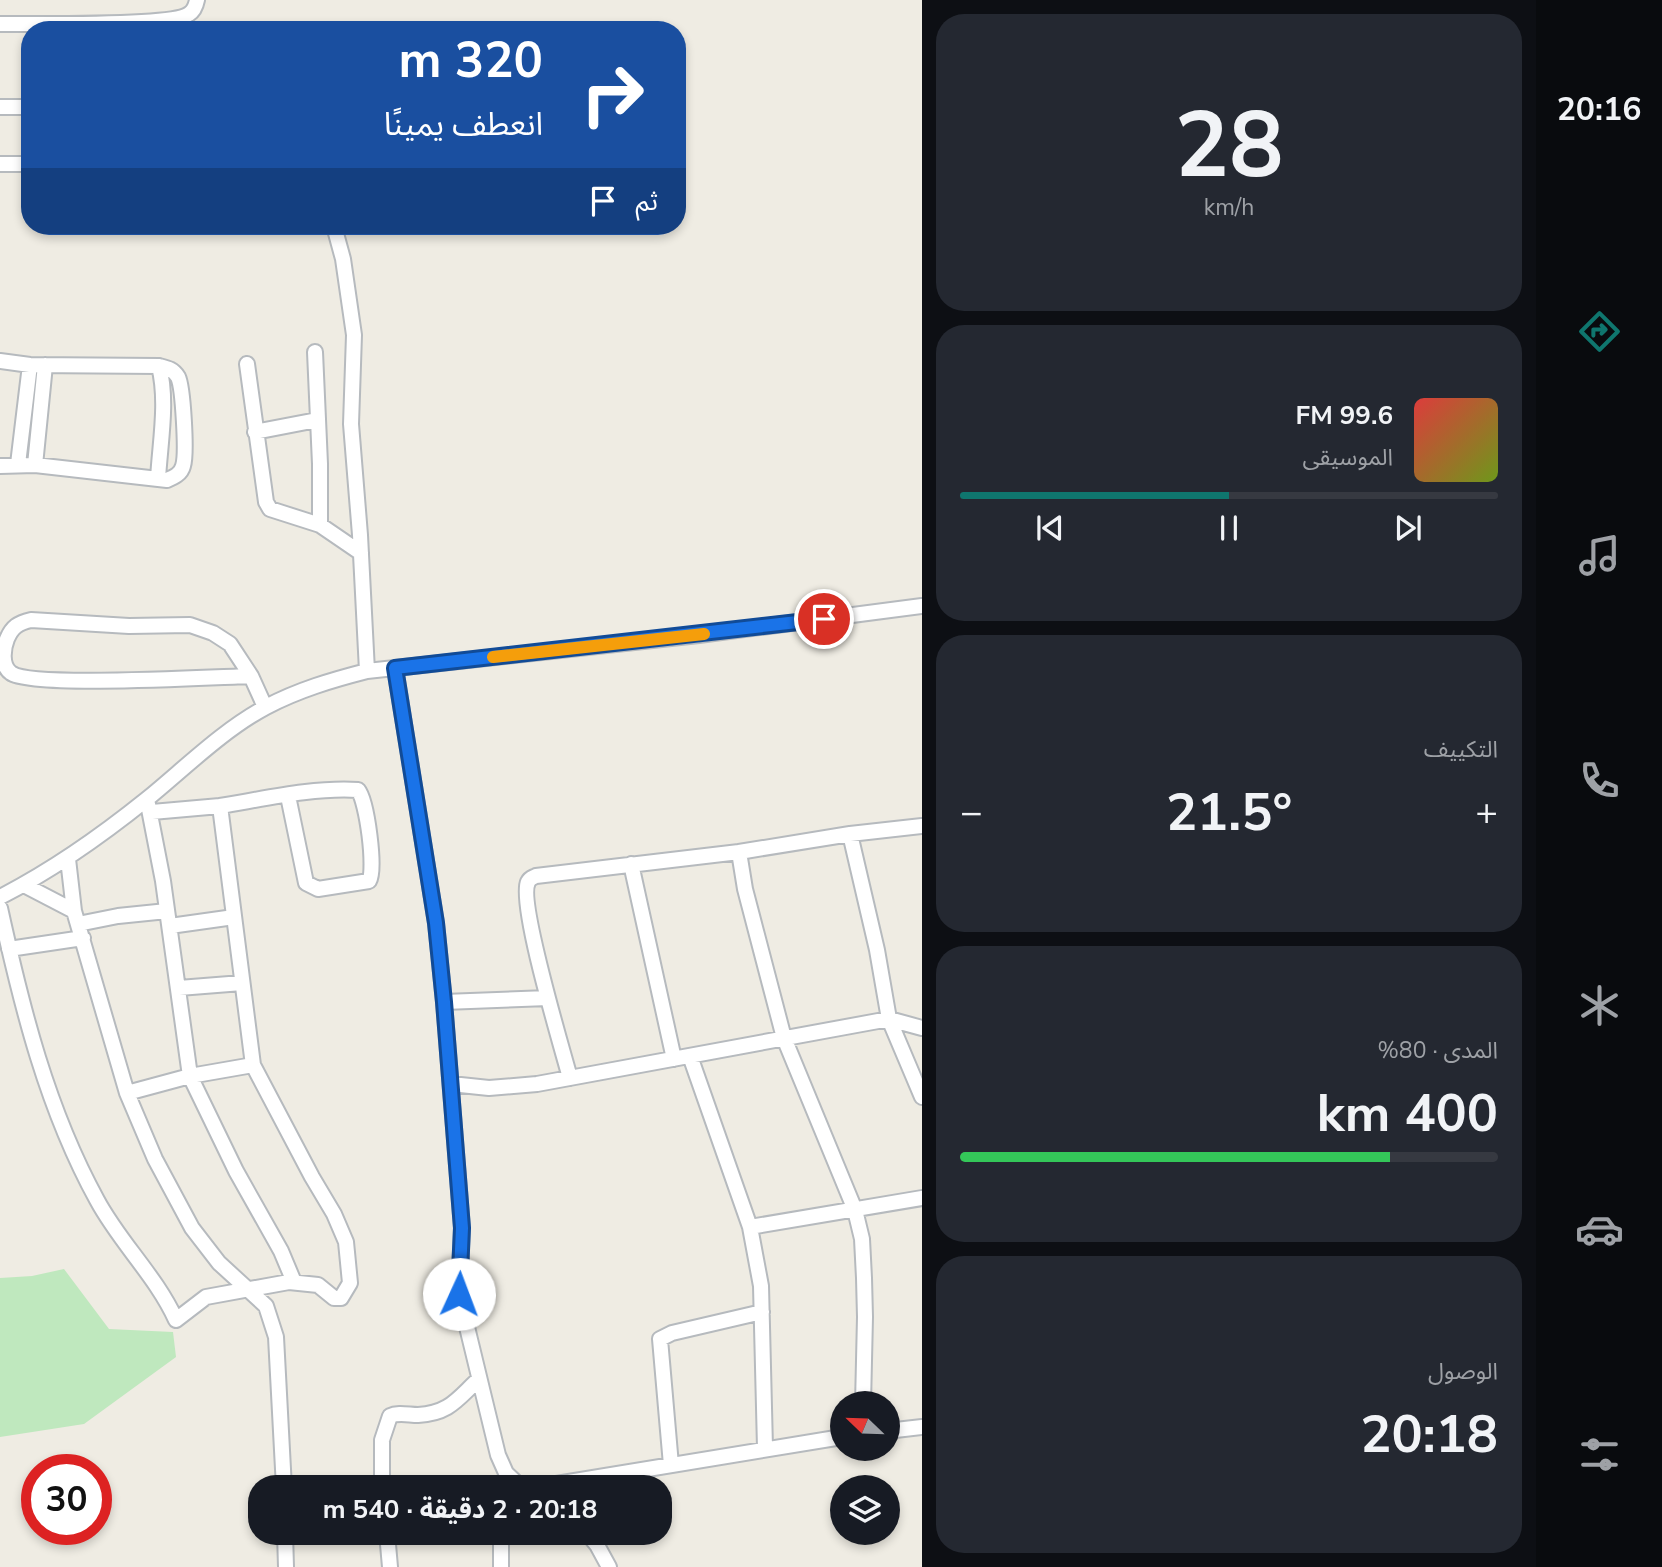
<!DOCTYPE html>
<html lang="ar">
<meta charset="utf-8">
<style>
:root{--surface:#171b24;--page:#242831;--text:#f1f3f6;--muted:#9ea1a6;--line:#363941;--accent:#0f766e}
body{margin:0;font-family:"Nunito Sans","Noto Sans Arabic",sans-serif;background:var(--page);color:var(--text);direction:rtl;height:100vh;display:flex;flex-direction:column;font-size:26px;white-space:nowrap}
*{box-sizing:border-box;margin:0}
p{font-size:23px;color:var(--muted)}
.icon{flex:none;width:38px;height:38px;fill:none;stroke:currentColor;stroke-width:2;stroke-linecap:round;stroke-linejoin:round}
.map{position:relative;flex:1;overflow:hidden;direction:ltr}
.drawer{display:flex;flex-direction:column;gap:14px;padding:14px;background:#0d0f14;width:614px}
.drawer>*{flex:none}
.banner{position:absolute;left:21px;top:21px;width:665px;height:214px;border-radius:28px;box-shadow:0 4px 10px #0003;direction:rtl;background:#1a4fa0;color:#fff;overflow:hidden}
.needle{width:46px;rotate:293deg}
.controls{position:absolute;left:830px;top:1391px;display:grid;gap:14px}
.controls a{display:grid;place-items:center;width:70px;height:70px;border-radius:50%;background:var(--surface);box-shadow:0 4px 10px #0003;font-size:35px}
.speed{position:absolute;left:21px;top:1454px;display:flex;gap:14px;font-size:35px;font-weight:700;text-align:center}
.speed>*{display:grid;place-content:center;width:91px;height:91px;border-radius:50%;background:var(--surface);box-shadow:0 4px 10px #0003;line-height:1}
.speed .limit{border:10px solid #d22;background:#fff;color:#111}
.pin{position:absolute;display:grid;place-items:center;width:60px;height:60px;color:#fff;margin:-30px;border:4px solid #fff;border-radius:50%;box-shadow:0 2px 7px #0007}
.me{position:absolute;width:77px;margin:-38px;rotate:2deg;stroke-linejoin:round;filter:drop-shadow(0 0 5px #0008)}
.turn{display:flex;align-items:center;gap:24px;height:147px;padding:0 28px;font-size:32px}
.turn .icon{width:91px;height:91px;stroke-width:2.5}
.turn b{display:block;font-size:49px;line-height:60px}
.then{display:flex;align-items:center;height:66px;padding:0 28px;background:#0003;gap:14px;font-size:26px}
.big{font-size:52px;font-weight:700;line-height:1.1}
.drawer .tile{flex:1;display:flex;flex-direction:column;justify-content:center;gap:10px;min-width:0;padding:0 24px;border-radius:28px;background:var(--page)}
.drawer .dial{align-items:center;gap:0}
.dial b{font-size:91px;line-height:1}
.song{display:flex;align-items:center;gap:21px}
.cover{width:84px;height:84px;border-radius:10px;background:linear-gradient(135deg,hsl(0 70% 55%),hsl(80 70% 35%))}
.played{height:7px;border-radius:4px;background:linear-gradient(90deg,var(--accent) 50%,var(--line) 50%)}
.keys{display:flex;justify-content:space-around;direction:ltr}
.heat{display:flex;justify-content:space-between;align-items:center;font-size:38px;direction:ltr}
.charge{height:10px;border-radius:5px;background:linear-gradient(90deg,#34c759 80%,var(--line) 0)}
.trip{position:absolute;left:248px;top:1475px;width:424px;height:70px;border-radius:28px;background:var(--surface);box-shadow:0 4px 10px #0003;font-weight:700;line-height:70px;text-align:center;direction:rtl}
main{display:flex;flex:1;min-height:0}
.dock{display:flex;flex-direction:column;width:126px;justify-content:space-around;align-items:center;background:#090b0e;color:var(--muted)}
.dock .icon{width:49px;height:49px}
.dock .current{color:var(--accent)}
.dock b{font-size:32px;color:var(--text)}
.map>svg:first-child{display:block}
.green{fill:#bfe8be}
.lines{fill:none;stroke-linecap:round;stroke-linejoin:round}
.minor-casing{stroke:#b6babe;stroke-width:18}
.minor{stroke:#fff;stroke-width:14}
.route-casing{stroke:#114b97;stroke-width:18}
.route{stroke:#1a73e8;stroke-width:12}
.slow{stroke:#f59e0b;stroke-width:12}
</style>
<main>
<nav class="dock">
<b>20:16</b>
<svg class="icon current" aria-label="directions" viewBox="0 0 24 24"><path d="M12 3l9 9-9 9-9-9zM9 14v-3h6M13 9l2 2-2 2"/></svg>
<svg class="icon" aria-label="music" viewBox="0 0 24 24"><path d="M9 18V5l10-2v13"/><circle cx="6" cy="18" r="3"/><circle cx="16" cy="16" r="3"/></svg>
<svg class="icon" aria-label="phone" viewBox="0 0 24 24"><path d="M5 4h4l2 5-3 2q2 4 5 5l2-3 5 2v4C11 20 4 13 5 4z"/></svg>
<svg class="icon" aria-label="climate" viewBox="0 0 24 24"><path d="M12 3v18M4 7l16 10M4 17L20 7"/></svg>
<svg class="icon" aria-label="car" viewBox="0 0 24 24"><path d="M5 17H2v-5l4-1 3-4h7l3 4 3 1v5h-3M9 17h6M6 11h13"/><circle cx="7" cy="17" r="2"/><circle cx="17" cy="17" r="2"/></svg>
<svg class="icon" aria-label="filters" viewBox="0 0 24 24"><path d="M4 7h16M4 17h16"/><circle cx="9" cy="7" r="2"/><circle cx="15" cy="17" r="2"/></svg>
</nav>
<section class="drawer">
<div class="tile dial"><b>28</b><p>km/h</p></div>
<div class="tile">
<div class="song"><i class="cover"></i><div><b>99.6 FM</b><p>الموسيقى</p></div></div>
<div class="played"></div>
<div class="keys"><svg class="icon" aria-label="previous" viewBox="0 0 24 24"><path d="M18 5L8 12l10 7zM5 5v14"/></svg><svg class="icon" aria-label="pause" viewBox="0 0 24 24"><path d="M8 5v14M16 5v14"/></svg><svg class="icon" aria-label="next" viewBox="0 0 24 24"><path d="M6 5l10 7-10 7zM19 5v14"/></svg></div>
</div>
<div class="tile"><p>التكييف</p>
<div class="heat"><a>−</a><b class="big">21.5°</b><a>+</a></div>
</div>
<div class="tile"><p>المدى · 80%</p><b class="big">400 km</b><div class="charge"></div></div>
<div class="tile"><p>الوصول</p><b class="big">20:18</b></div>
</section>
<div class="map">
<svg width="922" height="1567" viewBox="0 0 922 1567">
<rect width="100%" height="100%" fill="#efece3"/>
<path class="green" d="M64,1269L109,1329L173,1332L176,1357L84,1424L0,1437V1278L32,1276Z"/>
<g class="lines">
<defs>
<path id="minor" d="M0,24C28,24 173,26 189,14C194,11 196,5 197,0
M0,107H30
M0,164H30
M334,226L343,259L354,335L351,424L360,535L367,671
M315,352L320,464V525
M0,361L30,365L159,366C167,368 173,369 178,377C183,387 187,454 183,466C181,474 174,477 167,480L35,465L0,466
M247,364L266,502L270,509L320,525L361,553
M255,432L317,420
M18,464L30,365
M35,465L45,365
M158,479C160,442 168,402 159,366
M395,668L436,923L444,1002L462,1228L459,1294L498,1455L506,1473L522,1488
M251,676C215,677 31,688 11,673C1,666 3,649 7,639C12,627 18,623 31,620L129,626L190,625L213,633L230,644L251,676L265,707
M148,804L163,881L190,1076L236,1171L281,1251L294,1282
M220,806C263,799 315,787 358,790C367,801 376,870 369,881L318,889L306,883L288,796
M850,834L877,950L889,1019L922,1097
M739,852L745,889L784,1038L855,1210L862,1239L864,1278L865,1317L863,1404
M68,859L74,911L127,1093L155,1159L192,1228L219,1263L266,1306L276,1337L284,1488
M631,864L674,1059
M24,885L74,911
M0,897C53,870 101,836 147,799C185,768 223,730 266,707C298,690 332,680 367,671L699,635L922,606
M0,908C22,1008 47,1109 97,1200C120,1243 156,1276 176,1320L206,1297L289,1282L318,1285L334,1298H341L350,1283L346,1242L334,1214L312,1177L253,1065L220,806L152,812
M78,924L118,916L167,911
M170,926L234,917
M9,949L83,938
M179,988L242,983
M444,1002L548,998
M690,1056L750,1227L761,1286L765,1448
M570,1078C562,1048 518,902 528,882C530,878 532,878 536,876L739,852L850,834L922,826
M451,1084L489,1088L537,1084L889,1019L922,1028
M127,1093L190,1076L253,1065
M750,1227L922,1198
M887,1431L922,1427
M671,1465L660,1339L672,1333L762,1312
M382,1488V1440L390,1416C398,1412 409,1415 418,1415C450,1413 457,1399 479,1379
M532,1488L842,1437
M285,1533L286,1567
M387,1533L390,1567
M501,1533V1567
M587,1533L597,1545L609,1567"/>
</defs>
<use href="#minor" class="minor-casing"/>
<use href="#minor" class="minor"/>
</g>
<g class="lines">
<defs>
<path id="route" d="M459,1294L462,1228L444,1002L436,923L395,668L824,619"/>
</defs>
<use href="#route" class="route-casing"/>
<use href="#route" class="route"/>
<path class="slow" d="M493,657L704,634"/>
</g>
</svg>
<div class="controls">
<a><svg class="needle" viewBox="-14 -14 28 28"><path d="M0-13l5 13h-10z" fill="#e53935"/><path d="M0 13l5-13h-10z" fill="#9ea1a6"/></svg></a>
<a><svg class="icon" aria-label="layers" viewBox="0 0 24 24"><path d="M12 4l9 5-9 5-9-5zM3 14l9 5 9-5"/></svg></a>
</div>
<div class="speed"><div class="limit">30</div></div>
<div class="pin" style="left:824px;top:619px;background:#d93025"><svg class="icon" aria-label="arrive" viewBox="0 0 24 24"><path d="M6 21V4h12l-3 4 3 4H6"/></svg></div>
<svg class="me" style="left:459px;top:1294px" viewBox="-20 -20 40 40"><circle r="19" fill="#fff"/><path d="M0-13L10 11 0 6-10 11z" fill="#1a73e8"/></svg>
<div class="trip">20:18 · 2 دقيقة · 540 m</div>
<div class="banner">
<div class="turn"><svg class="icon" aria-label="right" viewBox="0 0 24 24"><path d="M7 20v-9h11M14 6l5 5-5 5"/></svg><div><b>320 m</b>انعطف يمينًا</div></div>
<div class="then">ثم<svg class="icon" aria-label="arrive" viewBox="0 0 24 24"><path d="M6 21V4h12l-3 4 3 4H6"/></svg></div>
</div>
</div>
</main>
